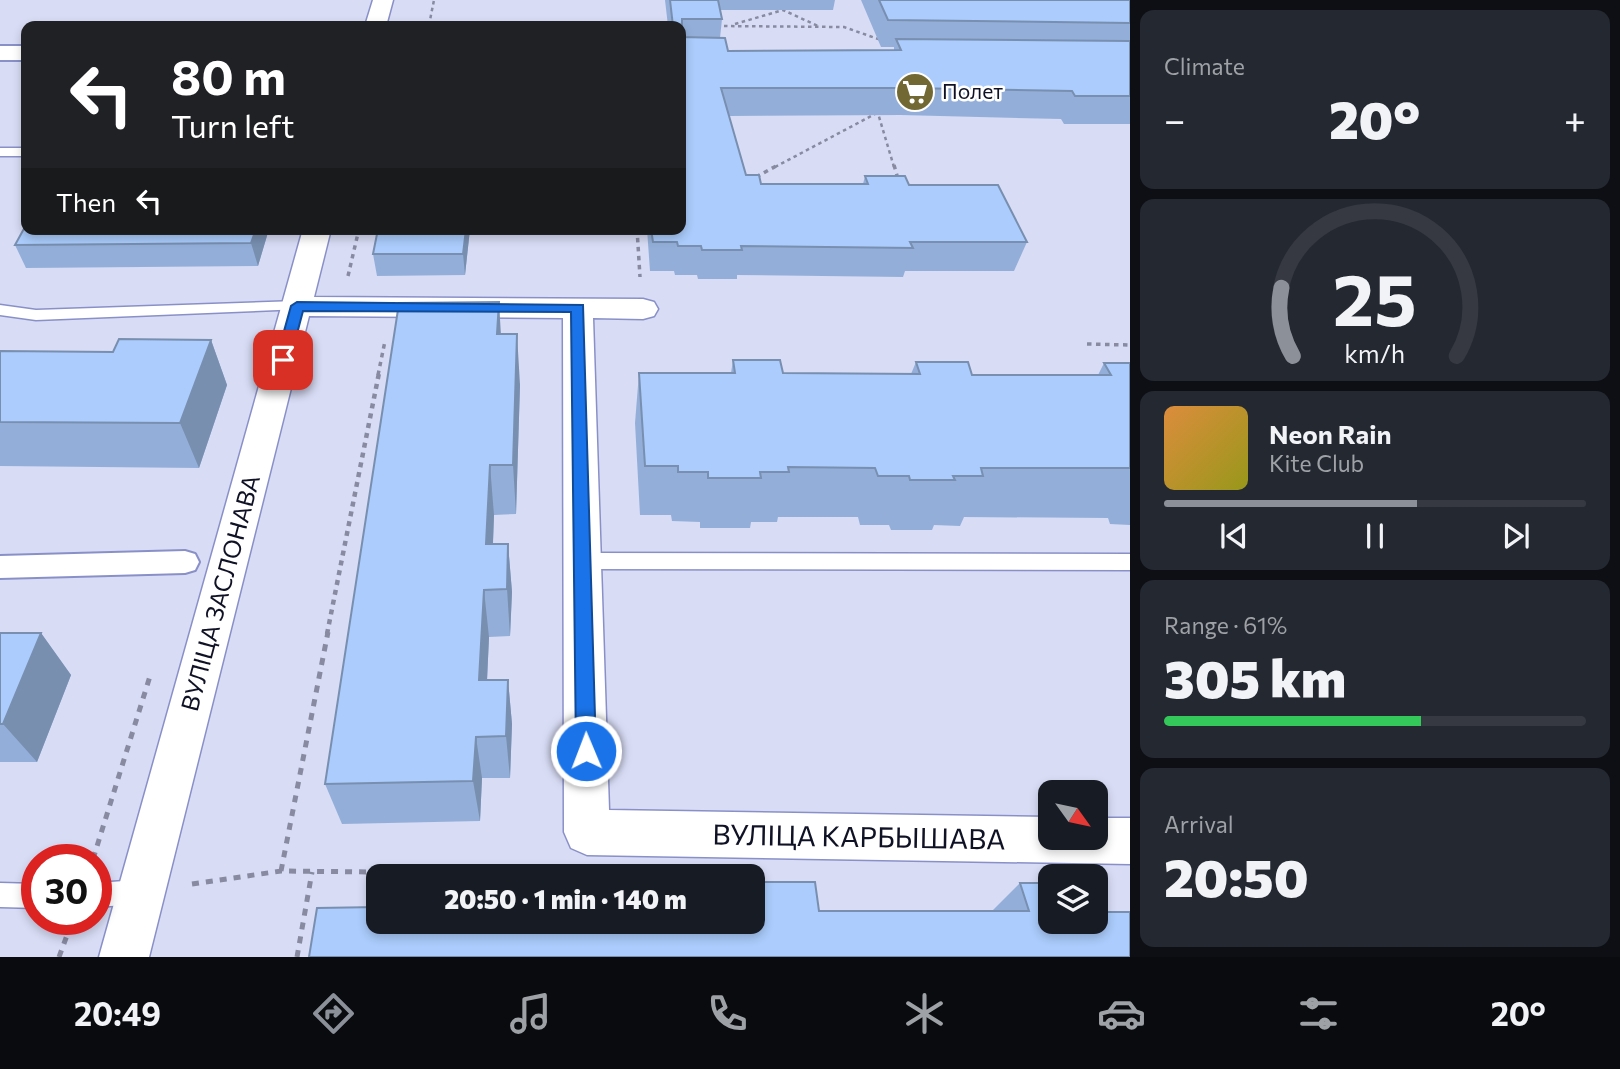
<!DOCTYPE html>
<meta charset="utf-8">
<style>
:root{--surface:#171b24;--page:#242831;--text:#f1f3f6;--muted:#9ea1a6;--line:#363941;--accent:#8c9099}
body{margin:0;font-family:Commissioner,sans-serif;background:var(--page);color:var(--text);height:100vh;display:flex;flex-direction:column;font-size:26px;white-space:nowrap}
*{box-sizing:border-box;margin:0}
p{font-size:23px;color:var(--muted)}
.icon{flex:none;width:38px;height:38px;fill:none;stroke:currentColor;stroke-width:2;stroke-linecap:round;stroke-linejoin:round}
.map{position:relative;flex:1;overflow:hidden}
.sheet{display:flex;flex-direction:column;gap:10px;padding:10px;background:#0d0f14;width:490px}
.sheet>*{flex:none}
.guide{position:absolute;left:21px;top:21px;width:665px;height:214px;border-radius:14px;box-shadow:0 4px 10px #0003;background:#202124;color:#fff;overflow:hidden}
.needle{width:46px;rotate:123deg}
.tools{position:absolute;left:1038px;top:780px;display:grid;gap:14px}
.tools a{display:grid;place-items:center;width:70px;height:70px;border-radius:14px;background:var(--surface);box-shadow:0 4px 10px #0003;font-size:35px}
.speed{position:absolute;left:21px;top:844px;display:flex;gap:14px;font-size:35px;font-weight:700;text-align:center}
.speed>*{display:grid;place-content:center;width:91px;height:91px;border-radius:50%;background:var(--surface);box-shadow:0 4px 10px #0003;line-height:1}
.speed .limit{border:10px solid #d22;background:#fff;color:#111}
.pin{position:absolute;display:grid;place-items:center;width:60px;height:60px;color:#fff;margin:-30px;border-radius:14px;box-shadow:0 4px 10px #0006}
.me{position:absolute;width:77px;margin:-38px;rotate:359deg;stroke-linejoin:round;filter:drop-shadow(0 0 5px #0008)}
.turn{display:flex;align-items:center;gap:24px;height:147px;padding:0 35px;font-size:32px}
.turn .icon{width:91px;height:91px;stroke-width:2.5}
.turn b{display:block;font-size:49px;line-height:60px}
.then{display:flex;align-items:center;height:66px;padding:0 35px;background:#0003;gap:14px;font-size:26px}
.big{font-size:52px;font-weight:800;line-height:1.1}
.sheet .card{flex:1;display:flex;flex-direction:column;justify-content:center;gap:10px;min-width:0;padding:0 24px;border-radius:14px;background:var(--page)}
.sheet .dial{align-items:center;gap:0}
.dial svg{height:182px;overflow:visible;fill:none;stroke:var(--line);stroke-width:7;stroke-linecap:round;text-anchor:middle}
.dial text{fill:var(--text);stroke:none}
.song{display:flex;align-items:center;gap:21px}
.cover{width:84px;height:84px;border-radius:10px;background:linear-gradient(135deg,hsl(30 70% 55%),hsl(60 70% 35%))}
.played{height:7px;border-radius:4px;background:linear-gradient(90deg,var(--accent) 60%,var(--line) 60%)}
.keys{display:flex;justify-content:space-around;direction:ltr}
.heat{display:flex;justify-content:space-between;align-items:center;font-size:38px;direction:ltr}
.charge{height:10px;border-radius:5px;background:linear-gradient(90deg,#34c759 61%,var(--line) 0)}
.trip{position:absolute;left:366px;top:864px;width:399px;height:70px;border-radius:14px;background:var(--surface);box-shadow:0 4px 10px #0003;font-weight:800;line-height:70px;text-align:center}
.dock{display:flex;height:112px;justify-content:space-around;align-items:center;background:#090b0e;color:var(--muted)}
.dock .icon{width:49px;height:49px}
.dock .selected{color:var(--accent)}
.dock b{font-size:32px;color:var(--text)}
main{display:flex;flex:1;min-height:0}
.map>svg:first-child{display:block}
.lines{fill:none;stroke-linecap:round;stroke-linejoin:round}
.service-casing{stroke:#8990c8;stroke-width:3}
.pedestrian-casing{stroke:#8990c8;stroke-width:4}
.minor-casing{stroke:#8990c8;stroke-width:3}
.secondary-casing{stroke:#8990c8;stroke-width:4}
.path-far3{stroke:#878aa1;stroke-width:2.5;stroke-dasharray:3.5 3.5;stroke-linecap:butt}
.path-far2{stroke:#878aa1;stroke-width:3.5;stroke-dasharray:4.5 4.5;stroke-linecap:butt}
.path-far1{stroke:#878aa1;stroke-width:4.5;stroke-dasharray:5 5;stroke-linecap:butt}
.path{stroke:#878aa1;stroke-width:5;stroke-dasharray:7 7;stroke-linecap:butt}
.service{fill:#fff;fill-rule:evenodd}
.pedestrian{fill:#fff;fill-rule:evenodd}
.minor{fill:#fff;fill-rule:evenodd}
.secondary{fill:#fff;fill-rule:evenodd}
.wall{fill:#93afd9}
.shaded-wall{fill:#788fb0}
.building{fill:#abccfc;stroke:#788fb0;stroke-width:2}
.route{fill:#1a73e8;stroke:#114b97;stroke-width:2}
.labels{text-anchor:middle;stroke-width:5;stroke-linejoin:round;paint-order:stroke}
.far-poi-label{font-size:21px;fill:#0f1125;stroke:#fff;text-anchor:start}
.street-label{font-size:24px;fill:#0f1125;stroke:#fff}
.near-street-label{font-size:28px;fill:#0f1125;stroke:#fff}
</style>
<main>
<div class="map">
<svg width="1130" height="957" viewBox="0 0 1130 957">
<rect width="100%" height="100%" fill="#d8dcf5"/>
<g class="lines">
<defs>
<path id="service" d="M0,148H26V156H0Z
M297,301L302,303L304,306L302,309L36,320L0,315V305L36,310Z
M583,553L1130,554V570L583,569L576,566L574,561L576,556Z
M139,880L147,884L151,892L147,900L139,904L96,907V883Z
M0,883L37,884V908L0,907Z"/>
<path id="pedestrian" d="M185,551L195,554L199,562L195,570L185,573L0,578V556Z"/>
<path id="minor" d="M373,0H393L386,26H365Z
M303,229H331L314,297L643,299L654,302L658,309L654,316L643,319L593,318L609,810L1050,817V838H1096V818H1130V864L587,855L571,848L564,832L563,318L309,316L149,957H99Z"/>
<path id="secondary" d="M0,46H26V60H0Z"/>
</defs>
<use href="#service" class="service-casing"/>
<use href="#pedestrian" class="pedestrian-casing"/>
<use href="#minor" class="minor-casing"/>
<use href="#secondary" class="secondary-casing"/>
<path class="path-far3" d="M735,24L783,10L818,26
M429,25L434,0
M36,26H335
M410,26H429
M717,26L844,27L881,40
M877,110L894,167
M775,167L875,114"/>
<path class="path-far2" d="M894,165L898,179
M756,177L778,165
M637,229L640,277
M348,276L359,229
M1087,344L1130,345
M378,375L385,341"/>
<path class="path-far1" d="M327,634L379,373"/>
<path class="path" d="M93,859L151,673
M281,871L328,632
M192,884L281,871L567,874
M59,957L73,919
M297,957L312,872"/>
<use href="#service" class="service"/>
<use href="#pedestrian" class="pedestrian"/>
<use href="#minor" class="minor"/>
<use href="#secondary" class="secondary"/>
</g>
<path class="wall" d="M665,0H835L833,10H720L722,19L720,38L728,51L894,50V47H881L861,0H1130V124H1064L1061,119L901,115L729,116L746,175L761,184H863L865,176L909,185L1027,242L1014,271H905L903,277L737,275V279H698L697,275H675L674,271H650L647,229H681V26H668Z
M269,229L258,266L26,268L15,245Z
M378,229H470L465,275L377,276L373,254Z
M501,334L520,385L516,514L494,515L493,544H508L512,592L510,636L489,637L487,680H508L512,724L510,778H482L480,821L342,824L325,784Z
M211,340L227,385L199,468L0,466V351L113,352Z
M733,360L783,373L911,374L916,362L972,375H1098L1104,363H1130V525L1110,524L1108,518L964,517L960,526L934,525L932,530H891L889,525H860L858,517H778L777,522H751L750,528H700V522L672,521L671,515H640L635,423L639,373H731Z
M0,633H41L71,675L37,762H0Z
M1020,883L1097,912L1130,957L819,911H992Z"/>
<path class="shaded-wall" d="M256,229H269L258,266L251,243Z
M466,229H470L465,275L463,254Z
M499,302L502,353L497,334Z
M517,334L520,385L516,514L513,465Z
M211,340L227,385L199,468L180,423Z
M490,465L494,515L491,592L486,544Z
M508,544L512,592L510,636L507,589Z
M484,590L489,637L485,724L479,680Z
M41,633L71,675L37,762L3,724Z
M508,680L512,724L510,778L506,736Z
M476,737L482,778L480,821L473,781Z"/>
<path class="building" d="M670,0H718L722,19H682V37L725,38L728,51L901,50L896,39L1130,41V96H1075L1072,91L908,88H721L746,175H759L761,184H868L865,176H905L909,185H998L1027,242H910L913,248L741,246L742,250H702L701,246H678L677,242H653L651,229H681V26H673Z
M879,0H1130V23L888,20Z
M26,225V229H256L251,243L15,245Z
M378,229H466L463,254H373Z
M499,302L497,334H517L513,465H490L486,544H508L507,589L484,590L479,680H508L506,736L476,737L473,781L325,784L399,303Z
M119,339L211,340L180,423L0,422V351L113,352Z
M733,360H780L783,373L920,374L916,362H968L972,375H1111L1104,363H1130V468H981L983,476H953L955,480H910L909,476H878L875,468L788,467L789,472H760L761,478H708V472H678V466H645L639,373H735Z
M0,633H41L3,724H0Z
M752,882H815L819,911H1029L1020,883H1050V922H1096V908L1097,912H1130V957H309L317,908L378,907V922H752Z"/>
<path class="route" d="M297,302L583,305L596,751L593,758L586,760L579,758L576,751L571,312L303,311L290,360L283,364L276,360L291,306Z"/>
<defs>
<symbol id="supermarket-disc" viewBox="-11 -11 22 22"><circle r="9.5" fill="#726834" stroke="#fff"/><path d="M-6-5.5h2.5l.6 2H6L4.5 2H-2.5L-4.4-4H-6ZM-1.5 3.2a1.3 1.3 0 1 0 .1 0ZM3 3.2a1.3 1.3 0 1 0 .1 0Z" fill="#fff"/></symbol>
</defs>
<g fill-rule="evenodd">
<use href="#supermarket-disc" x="893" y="70" width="44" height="44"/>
</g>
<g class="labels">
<g class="far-poi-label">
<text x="942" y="99">Полет</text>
</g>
<g class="street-label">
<text transform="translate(221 593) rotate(-75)" y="8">ВУЛІЦА ЗАСЛОНАВА</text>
</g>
<g class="near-street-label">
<text transform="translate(859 837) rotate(1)" y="10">ВУЛІЦА КАРБЫШАВА</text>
</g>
</g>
</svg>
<div class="tools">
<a><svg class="needle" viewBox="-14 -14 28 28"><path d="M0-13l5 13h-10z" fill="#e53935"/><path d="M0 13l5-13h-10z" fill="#9ea1a6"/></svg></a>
<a><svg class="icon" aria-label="layers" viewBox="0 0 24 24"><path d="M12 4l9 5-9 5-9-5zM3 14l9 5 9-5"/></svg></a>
</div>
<div class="speed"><div class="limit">30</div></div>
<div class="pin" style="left:283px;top:360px;background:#d93025"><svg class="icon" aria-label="arrive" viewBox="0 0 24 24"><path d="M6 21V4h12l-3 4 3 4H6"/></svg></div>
<svg class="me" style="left:586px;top:751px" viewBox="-20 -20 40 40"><circle r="17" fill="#1a73e8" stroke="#fff" stroke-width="3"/><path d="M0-11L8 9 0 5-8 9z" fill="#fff"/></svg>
<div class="trip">20:50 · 1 min · 140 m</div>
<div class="guide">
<div class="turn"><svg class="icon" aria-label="left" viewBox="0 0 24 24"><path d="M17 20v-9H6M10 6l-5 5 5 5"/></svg><div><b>80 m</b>Turn left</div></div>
<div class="then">Then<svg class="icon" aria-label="left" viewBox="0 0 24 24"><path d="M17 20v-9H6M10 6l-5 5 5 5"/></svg></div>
</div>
</div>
<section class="sheet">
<div class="card"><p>Climate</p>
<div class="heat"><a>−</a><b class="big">20°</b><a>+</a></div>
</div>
<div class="card dial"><svg viewBox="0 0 100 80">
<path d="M14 69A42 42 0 1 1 86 69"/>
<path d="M14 69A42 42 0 0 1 9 39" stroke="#8c9099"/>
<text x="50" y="56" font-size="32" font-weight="700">25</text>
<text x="50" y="72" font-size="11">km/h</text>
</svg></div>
<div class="card">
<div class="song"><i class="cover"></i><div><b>Neon Rain</b><p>Kite Club</p></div></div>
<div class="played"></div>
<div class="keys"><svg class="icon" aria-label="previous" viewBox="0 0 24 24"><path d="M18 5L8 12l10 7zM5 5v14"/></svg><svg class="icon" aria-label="pause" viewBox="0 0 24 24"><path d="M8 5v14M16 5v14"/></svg><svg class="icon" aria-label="next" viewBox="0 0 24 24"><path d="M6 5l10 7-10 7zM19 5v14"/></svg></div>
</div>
<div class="card"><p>Range · 61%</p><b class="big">305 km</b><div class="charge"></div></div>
<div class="card"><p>Arrival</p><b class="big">20:50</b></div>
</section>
</main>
<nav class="dock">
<b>20:49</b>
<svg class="icon selected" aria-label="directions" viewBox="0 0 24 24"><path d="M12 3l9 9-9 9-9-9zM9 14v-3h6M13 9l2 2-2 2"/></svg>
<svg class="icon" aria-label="music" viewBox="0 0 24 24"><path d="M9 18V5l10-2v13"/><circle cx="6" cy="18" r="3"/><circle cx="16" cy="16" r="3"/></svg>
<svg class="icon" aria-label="phone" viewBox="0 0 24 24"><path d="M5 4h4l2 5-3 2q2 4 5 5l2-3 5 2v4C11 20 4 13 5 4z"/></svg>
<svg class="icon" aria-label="climate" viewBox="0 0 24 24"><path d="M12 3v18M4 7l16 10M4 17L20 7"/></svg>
<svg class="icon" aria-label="car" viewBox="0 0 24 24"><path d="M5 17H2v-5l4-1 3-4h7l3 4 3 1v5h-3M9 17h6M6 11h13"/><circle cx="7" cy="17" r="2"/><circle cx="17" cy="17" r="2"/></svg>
<svg class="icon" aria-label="filters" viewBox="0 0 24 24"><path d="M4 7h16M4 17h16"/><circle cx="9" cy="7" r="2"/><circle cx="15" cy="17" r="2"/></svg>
<b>20°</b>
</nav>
